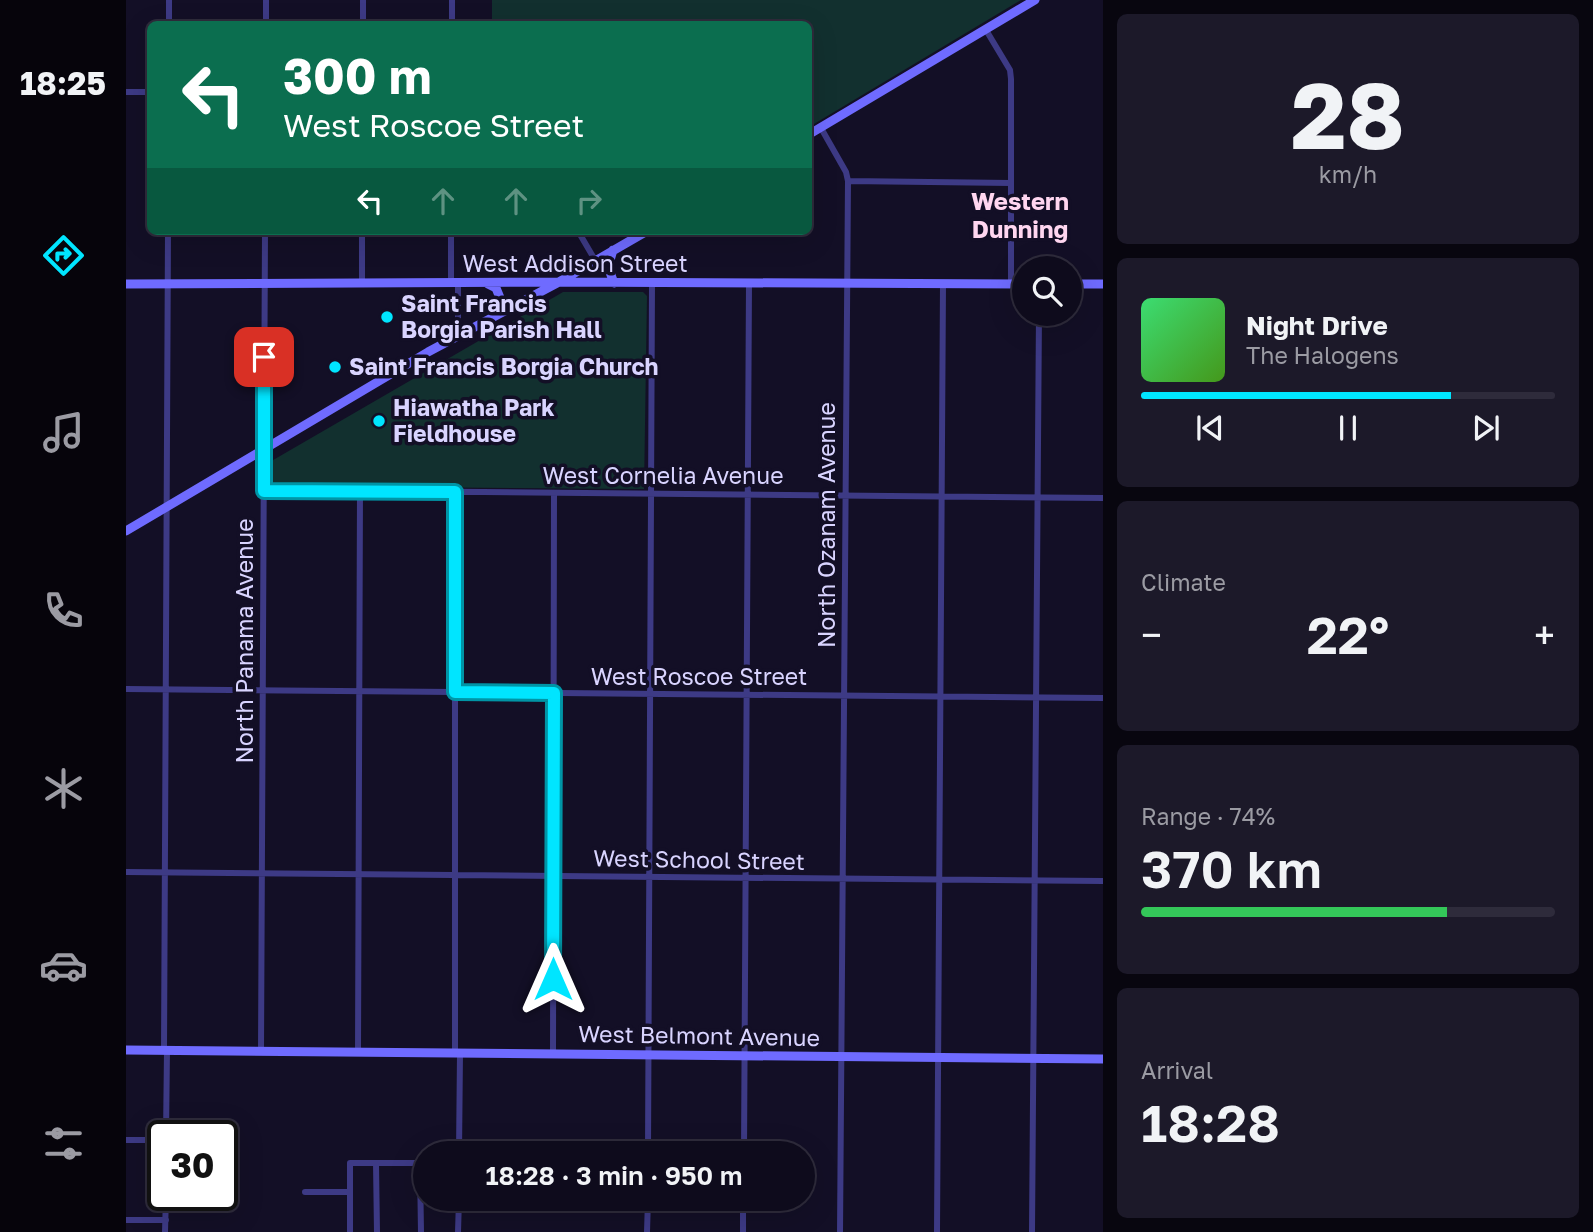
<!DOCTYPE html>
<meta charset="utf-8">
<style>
:root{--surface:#0e0b1c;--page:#1c1929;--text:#f1f3f6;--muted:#9b9ba3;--line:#2e2b3b;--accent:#00e5ff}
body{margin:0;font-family:"Golos Text",sans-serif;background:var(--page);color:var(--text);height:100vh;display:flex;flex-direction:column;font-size:26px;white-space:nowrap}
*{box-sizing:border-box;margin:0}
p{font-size:23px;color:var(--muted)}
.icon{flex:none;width:38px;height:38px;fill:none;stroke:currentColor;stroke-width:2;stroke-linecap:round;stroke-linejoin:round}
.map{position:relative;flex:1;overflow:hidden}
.drawer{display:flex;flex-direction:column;gap:14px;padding:14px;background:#08060f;width:490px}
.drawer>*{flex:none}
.banner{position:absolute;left:21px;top:21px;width:665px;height:214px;border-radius:10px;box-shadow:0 7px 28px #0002,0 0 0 2px var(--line);background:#0b6e4f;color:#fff;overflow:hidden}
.fabs{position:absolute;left:886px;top:256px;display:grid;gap:14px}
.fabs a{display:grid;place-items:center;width:70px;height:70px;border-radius:50%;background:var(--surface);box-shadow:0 7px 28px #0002,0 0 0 2px var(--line);font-size:35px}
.speed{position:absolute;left:21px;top:1120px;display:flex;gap:14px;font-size:35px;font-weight:700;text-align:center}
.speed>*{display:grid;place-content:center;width:91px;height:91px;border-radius:50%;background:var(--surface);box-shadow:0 7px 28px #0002,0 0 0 2px var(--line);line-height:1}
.speed .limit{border:4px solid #111;border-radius:10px;background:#fff;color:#111}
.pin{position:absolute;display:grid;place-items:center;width:60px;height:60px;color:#fff;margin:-30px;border-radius:14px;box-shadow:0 4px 10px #0006}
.me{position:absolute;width:77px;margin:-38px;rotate:0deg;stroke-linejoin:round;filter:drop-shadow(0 0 5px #0008)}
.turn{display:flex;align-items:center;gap:24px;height:147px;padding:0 21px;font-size:32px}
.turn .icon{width:91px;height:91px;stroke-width:2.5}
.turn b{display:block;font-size:49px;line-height:60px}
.lanes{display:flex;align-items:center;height:66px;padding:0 21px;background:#0003;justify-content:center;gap:35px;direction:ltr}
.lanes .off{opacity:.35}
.big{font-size:52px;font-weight:600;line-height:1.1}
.drawer .card{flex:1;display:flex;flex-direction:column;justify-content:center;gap:10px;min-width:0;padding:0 24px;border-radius:10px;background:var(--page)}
.drawer .dial{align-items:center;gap:0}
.dial b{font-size:91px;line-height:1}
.song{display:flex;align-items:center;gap:21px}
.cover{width:84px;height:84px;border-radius:10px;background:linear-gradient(135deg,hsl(140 70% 55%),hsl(100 70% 35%))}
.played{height:7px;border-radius:4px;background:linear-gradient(90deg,var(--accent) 75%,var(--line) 75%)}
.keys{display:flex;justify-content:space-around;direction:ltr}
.heat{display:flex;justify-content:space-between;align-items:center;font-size:38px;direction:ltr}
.charge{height:10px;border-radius:5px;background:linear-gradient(90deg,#34c759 74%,var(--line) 0)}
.trip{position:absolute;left:287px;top:1141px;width:402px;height:70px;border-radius:35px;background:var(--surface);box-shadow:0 7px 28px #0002,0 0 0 2px var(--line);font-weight:600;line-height:70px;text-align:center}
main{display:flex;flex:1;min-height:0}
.menu{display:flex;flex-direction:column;width:126px;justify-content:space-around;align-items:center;background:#06040b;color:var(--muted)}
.menu .icon{width:49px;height:49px}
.menu .current{color:var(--accent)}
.menu b{font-size:32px;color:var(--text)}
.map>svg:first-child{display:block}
.green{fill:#12302f}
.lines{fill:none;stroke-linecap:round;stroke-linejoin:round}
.street{stroke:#3d3a85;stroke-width:6}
.secondary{stroke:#6f6bff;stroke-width:9}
.route-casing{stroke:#0095a6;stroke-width:18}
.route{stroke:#00e5ff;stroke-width:12}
.poi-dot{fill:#00e5ff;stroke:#130f26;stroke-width:2.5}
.labels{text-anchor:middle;stroke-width:7;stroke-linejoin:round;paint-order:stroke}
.street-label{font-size:23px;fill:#d9d4ff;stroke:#130f26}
.poi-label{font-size:23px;font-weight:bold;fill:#d9d4ff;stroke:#130f26;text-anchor:start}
.neighbourhood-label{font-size:24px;font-weight:bold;fill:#ffd6f0;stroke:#130f26}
</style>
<main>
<nav class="menu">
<b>18:25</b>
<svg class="icon current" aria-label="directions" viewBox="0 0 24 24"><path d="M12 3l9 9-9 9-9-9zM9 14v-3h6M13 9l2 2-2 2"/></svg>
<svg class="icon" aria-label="music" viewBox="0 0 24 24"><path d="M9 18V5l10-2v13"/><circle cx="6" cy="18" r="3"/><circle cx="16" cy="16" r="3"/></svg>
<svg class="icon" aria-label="phone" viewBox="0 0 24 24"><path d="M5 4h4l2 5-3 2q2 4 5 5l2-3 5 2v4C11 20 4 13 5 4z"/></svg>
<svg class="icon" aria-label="climate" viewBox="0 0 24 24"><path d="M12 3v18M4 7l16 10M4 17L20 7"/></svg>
<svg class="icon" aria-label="car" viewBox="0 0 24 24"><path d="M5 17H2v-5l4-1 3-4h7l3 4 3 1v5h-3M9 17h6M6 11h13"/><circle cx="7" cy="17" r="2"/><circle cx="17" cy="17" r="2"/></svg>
<svg class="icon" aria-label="filters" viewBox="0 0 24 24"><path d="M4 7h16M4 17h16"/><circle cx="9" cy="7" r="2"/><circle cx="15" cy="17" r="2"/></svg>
</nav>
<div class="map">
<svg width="977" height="1232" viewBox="0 0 977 1232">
<rect width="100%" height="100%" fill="#130f26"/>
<path class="green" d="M366,0H895L683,127L682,24H366Z
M437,292H517L521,296L518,489L145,486L142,484V463Z"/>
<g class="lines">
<path class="street" d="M43,24V0
M140,24V0
M237,24V0
M326,24V0
M860,30L884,70L885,79V284
M0,92H24
M695,128L720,172L722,181L714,1232
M722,181L885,183
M452,231L469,260
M236,283V231
M325,283V231
M332,283V335
M138,490L977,498
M0,689L977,698
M0,872L977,881
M38,1050L42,231
M135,1051L139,231
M232,1052L234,491
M329,1053V492
M427,1054L428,493
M40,1136L41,1050
M0,1140H37
M333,1148L522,1149
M333,1153L334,1053
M522,1153L526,283
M618,1153L623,283
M250,1163L251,1232
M179,1192H224
M0,1220H40
M39,1232L40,1195
M224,1232V1163H290L294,1166L295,1232
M332,1232L333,1199
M521,1232L522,1199
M617,1232V1199
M811,1232L817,284
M906,1232L913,313"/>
<path class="secondary" d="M682,135L909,0
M487,250L482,267L488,283
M0,284L433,282L898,284
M362,284L370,288L379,310
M943,284H977
M0,531L302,352L433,282L521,231
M0,1050L977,1059"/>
</g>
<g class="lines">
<defs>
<path id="route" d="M138,357V491L329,492V692L428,693L427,979"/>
</defs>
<use href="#route" class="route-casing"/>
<use href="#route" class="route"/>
</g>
<g class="poi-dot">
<circle cx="261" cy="317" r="7"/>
<circle cx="209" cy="367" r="7"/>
<circle cx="253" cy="421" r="7"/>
</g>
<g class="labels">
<g class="street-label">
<text x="449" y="272">West Addison Street</text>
<text x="537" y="484">West Cornelia Avenue</text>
<text transform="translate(701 525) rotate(-90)" y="8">North Ozanam Avenue</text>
<text transform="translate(119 641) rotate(-90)" y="8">North Panama Avenue</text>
<text x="573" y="685">West Roscoe Street</text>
<text transform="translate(573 860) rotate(1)" y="8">West School Street</text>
<text transform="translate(573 1036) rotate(1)" y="8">West Belmont Avenue</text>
</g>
<g class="poi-label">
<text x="275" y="312">Saint Francis<tspan x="275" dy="26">Borgia Parish Hall</tspan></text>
<text x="223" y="375">Saint Francis Borgia Church</text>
<text x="267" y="416">Hiawatha Park<tspan x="267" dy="26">Fieldhouse</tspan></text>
</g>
<g class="neighbourhood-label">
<text x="894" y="210">Western<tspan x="894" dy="28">Dunning</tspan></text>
</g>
</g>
</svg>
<div class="fabs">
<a><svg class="icon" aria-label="search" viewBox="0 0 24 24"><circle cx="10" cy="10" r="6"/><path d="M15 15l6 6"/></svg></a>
</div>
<div class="speed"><div class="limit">30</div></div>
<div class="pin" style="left:138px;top:357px;background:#d93025"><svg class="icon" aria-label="arrive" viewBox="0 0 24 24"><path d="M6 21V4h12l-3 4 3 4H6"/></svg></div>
<svg class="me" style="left:427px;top:979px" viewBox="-20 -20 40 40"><path d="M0-17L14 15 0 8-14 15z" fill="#00e5ff" stroke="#fff" stroke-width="4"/></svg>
<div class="trip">18:28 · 3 min · 950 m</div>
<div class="banner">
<div class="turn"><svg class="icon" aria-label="left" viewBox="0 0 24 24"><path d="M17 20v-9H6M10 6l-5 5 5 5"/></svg><div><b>300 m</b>West Roscoe Street</div></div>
<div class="lanes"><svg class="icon" aria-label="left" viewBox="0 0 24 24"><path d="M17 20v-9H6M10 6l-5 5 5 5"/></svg><svg class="icon off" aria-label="ahead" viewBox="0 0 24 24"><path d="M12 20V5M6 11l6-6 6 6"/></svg><svg class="icon off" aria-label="ahead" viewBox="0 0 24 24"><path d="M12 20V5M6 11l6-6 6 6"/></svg><svg class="icon off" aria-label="right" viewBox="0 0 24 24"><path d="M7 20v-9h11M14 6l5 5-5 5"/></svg></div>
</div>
</div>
<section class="drawer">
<div class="card dial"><b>28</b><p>km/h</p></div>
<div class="card">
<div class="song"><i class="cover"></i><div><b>Night Drive</b><p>The Halogens</p></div></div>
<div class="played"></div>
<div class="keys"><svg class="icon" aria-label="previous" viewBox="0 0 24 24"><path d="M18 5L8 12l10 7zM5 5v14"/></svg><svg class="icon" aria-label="pause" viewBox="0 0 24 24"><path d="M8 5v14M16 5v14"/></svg><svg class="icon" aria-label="next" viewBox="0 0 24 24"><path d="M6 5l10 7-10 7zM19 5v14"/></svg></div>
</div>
<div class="card"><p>Climate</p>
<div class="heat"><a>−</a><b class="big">22°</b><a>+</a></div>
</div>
<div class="card"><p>Range · 74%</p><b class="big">370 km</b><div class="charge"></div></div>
<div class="card"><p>Arrival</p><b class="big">18:28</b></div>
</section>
</main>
